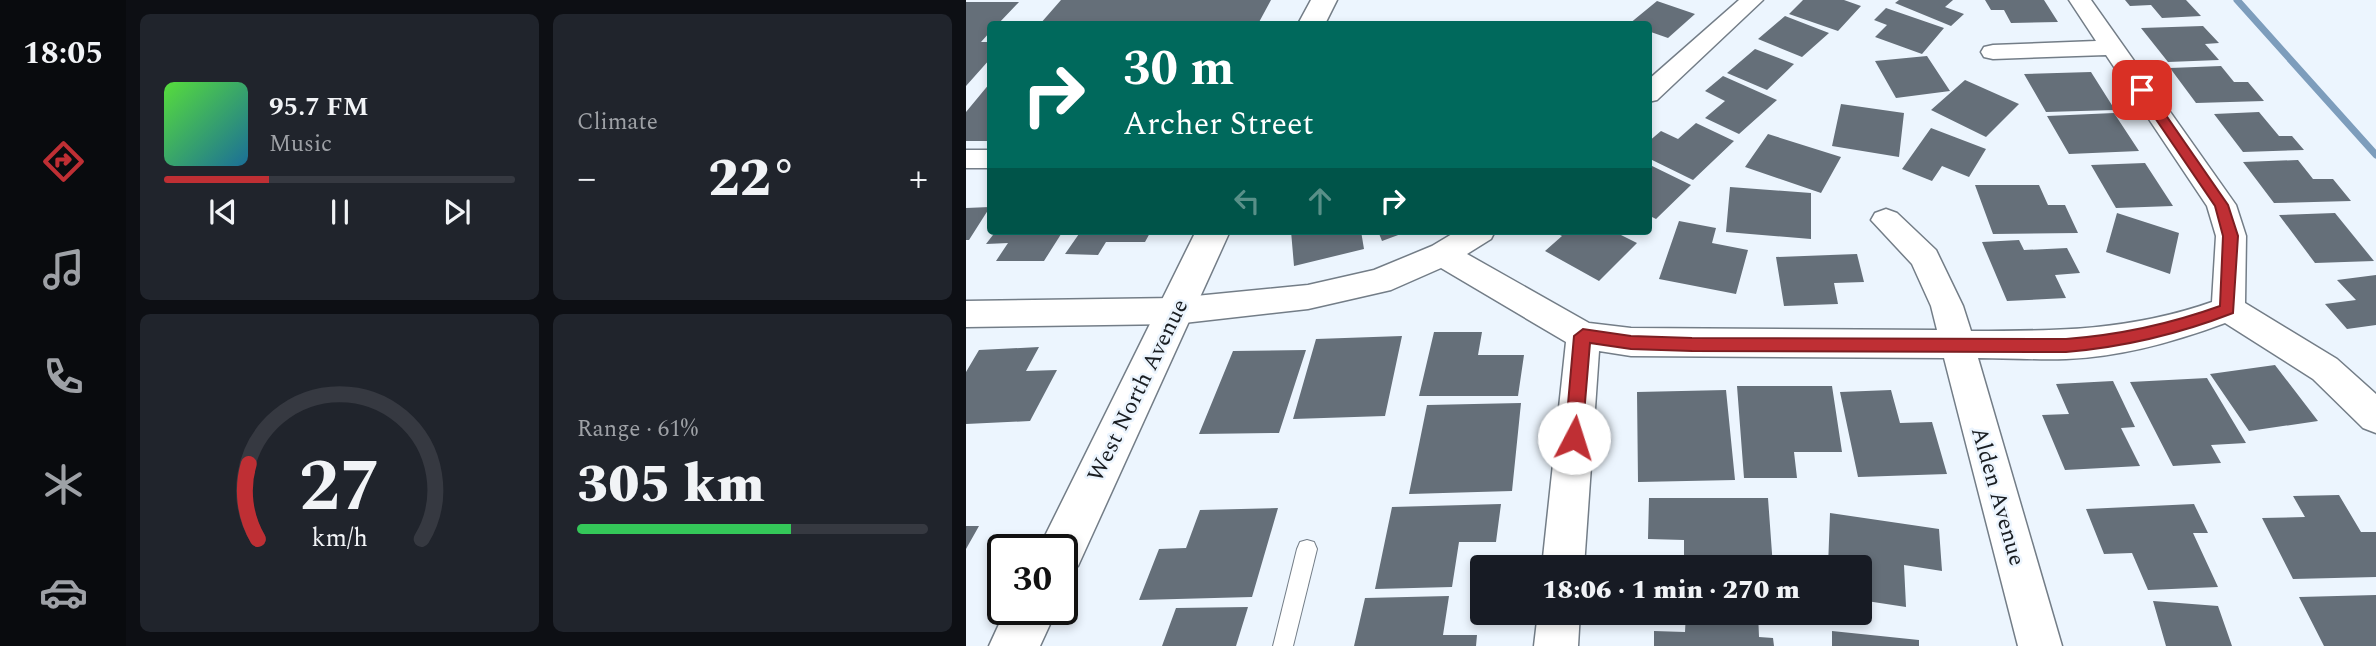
<!DOCTYPE html>
<meta charset="utf-8">
<style>
:root{--surface:#171b24;--page:#20242c;--text:#f1f3f6;--muted:#9ea1a6;--line:#363941;--accent:#bf2f34}
body{margin:0;font-family:Spectral,serif;background:var(--page);color:var(--text);height:100vh;display:flex;flex-direction:column;font-size:26px;white-space:nowrap}
*{box-sizing:border-box;margin:0}
p{font-size:23px;color:var(--muted)}
.icon{flex:none;width:38px;height:38px;fill:none;stroke:currentColor;stroke-width:2;stroke-linecap:round;stroke-linejoin:round}
.map{position:relative;flex:1;overflow:hidden}
.sheet{display:flex;flex-direction:column;gap:14px;padding:14px;background:#0d0f14;width:840px}
.sheet>*{flex:none}
.guide{position:absolute;left:21px;top:21px;width:665px;height:214px;border-radius:7px;box-shadow:0 4px 10px #0003;background:#00695c;color:#fff;overflow:hidden}
.speed{position:absolute;left:21px;top:534px;display:flex;gap:14px;font-size:35px;font-weight:700;text-align:center}
.speed>*{display:grid;place-content:center;width:91px;height:91px;border-radius:50%;background:var(--surface);box-shadow:0 4px 10px #0003;line-height:1}
.speed .limit{border:4px solid #111;border-radius:10px;background:#fff;color:#111}
.pin{position:absolute;display:grid;place-items:center;width:60px;height:60px;color:#fff;margin:-30px;border-radius:14px;box-shadow:0 4px 10px #0006}
.me{position:absolute;width:77px;margin:-38px;rotate:5deg;stroke-linejoin:round;filter:drop-shadow(0 0 5px #0008)}
.turn{display:flex;align-items:center;gap:24px;height:147px;padding:0 21px;font-size:32px}
.turn .icon{width:91px;height:91px;stroke-width:2.5}
.turn b{display:block;font-size:49px;line-height:60px}
.lanes{display:flex;align-items:center;height:66px;padding:0 21px;background:#0003;justify-content:center;gap:35px;direction:ltr}
.lanes .off{opacity:.35}
.big{font-size:52px;font-weight:800;line-height:1.1}
.sheet .tile{flex:1;display:flex;flex-direction:column;justify-content:center;gap:10px;min-width:0;padding:0 24px;border-radius:10px;background:var(--page)}
.sheet .dial{align-items:center;gap:0}
.dial svg{height:182px;overflow:visible;fill:none;stroke:var(--line);stroke-width:7;stroke-linecap:round;text-anchor:middle}
.dial text{fill:var(--text);stroke:none}
.song{display:flex;align-items:center;gap:21px}
.cover{width:84px;height:84px;border-radius:10px;background:linear-gradient(135deg,hsl(110 70% 55%),hsl(200 70% 35%))}
.played{height:7px;border-radius:4px;background:linear-gradient(90deg,var(--accent) 30%,var(--line) 30%)}
.keys{display:flex;justify-content:space-around;direction:ltr}
.heat{display:flex;justify-content:space-between;align-items:center;font-size:38px;direction:ltr}
.charge{height:10px;border-radius:5px;background:linear-gradient(90deg,#34c759 61%,var(--line) 0)}
.sheet .tiles{flex:1;display:grid;gap:14px;grid-template-columns:repeat(2,1fr)}
.trip{position:absolute;left:504px;top:555px;width:402px;height:70px;border-radius:7px;background:var(--surface);box-shadow:0 4px 10px #0003;font-weight:800;line-height:70px;text-align:center}
main{display:flex;flex:1;min-height:0}
.tab-bar{display:flex;flex-direction:column;width:126px;justify-content:space-around;align-items:center;background:#090b0e;color:var(--muted)}
.tab-bar .icon{width:49px;height:49px}
.tab-bar .selected{color:var(--accent)}
.tab-bar b{font-size:32px;color:var(--text)}
.map>svg:first-child{display:block}
.lines{fill:none;stroke-linecap:round;stroke-linejoin:round}
.stream{stroke:#7d9dbc;stroke-width:7}
.building{fill:#656f79}
.lane-casing{stroke:#737d87;stroke-width:2}
.street-casing{stroke:#737d87;stroke-width:3}
.secondary-casing{stroke:#737d87;stroke-width:3}
.lane{fill:#fff;fill-rule:evenodd}
.street{fill:#fff;fill-rule:evenodd}
.secondary{fill:#fff;fill-rule:evenodd}
.route{fill:#bf2f34;stroke:#7c1f22;stroke-width:2}
.labels{text-anchor:middle;stroke-width:5;stroke-linejoin:round;paint-order:stroke}
.street-label{font-size:23px;fill:#191d21;stroke:#ecf5fe}
</style>
<main>
<nav class="tab-bar">
<b>18:05</b>
<svg class="icon selected" aria-label="directions" viewBox="0 0 24 24"><path d="M12 3l9 9-9 9-9-9zM9 14v-3h6M13 9l2 2-2 2"/></svg>
<svg class="icon" aria-label="music" viewBox="0 0 24 24"><path d="M9 18V5l10-2v13"/><circle cx="6" cy="18" r="3"/><circle cx="16" cy="16" r="3"/></svg>
<svg class="icon" aria-label="phone" viewBox="0 0 24 24"><path d="M5 4h4l2 5-3 2q2 4 5 5l2-3 5 2v4C11 20 4 13 5 4z"/></svg>
<svg class="icon" aria-label="climate" viewBox="0 0 24 24"><path d="M12 3v18M4 7l16 10M4 17L20 7"/></svg>
<svg class="icon" aria-label="car" viewBox="0 0 24 24"><path d="M5 17H2v-5l4-1 3-4h7l3 4 3 1v5h-3M9 17h6M6 11h13"/><circle cx="7" cy="17" r="2"/><circle cx="17" cy="17" r="2"/></svg>
</nav>
<section class="sheet">
<div class="tiles">
<div class="tile">
<div class="song"><i class="cover"></i><div><b>95.7 FM</b><p>Music</p></div></div>
<div class="played"></div>
<div class="keys"><svg class="icon" aria-label="previous" viewBox="0 0 24 24"><path d="M18 5L8 12l10 7zM5 5v14"/></svg><svg class="icon" aria-label="pause" viewBox="0 0 24 24"><path d="M8 5v14M16 5v14"/></svg><svg class="icon" aria-label="next" viewBox="0 0 24 24"><path d="M6 5l10 7-10 7zM19 5v14"/></svg></div>
</div>
<div class="tile"><p>Climate</p>
<div class="heat"><a>−</a><b class="big">22°</b><a>+</a></div>
</div>
<div class="tile dial"><svg viewBox="0 0 100 80">
<path d="M14 69A42 42 0 1 1 86 69"/>
<path d="M14 69A42 42 0 0 1 10 36" stroke="#bf2f34"/>
<text x="50" y="56" font-size="32" font-weight="700">27</text>
<text x="50" y="72" font-size="11">km/h</text>
</svg></div>
<div class="tile"><p>Range · 61%</p><b class="big">305 km</b><div class="charge"></div></div>
</div>
</section>
<div class="map">
<svg width="1410" height="646" viewBox="0 0 1410 646">
<rect width="100%" height="100%" fill="#ecf5fe"/>
<g class="lines">
<path class="stream" d="M1271,0L1410,155"/>
</g>
<path class="building" d="M95,0H305L292,24H74Z
M837,0H878L895,6L872,31L823,14Z
M933,0H987L979,7L998,14L985,26L929,3Z
M1019,0H1078L1092,22L1045,23L1038,10H1025Z
M1159,0H1220L1235,16L1196,18L1185,5L1164,6Z
M691,1L729,14L702,38L682,31V24H663Z
M0,2H53L32,24H24V32L15,42H24V59L0,86Z
M920,8L978,28L956,54L909,37L921,25L908,20Z
M819,16L863,33L836,57L792,39Z
M1237,26L1253,43L1239,44L1253,60L1202,62L1175,28Z
M789,49L828,64L801,90L761,73Z
M961,56L984,91L930,98L909,61Z
M1255,66L1268,82H1282L1298,101L1230,103L1204,68Z
M1125,72L1149,110L1080,112L1058,74Z
M757,76L811,100L773,134L739,118L759,101L739,91Z
M999,80L1053,104L1020,137L965,110Z
M24,83V141H0V112Z
M875,104L938,113L933,157L866,146Z
M1293,112L1313,136H1326L1338,150L1277,152L1248,114Z
M1148,113L1173,151L1103,154L1081,116Z
M730,123L768,141L727,180L682,158V142L695,131L712,139Z
M965,128L1020,149L1003,177L976,166L966,181L936,169Z
M802,134L875,157L855,193L779,167Z
M1332,160L1347,179H1367L1385,201L1308,203L1277,162Z
M1179,163L1207,206L1150,208L1125,165Z
M682,164L725,185L690,219L682,215Z
M1009,185H1073L1082,205H1099L1112,233L1027,234Z
M764,187L845,193V239L760,232Z
M24,207L3,240H0V208Z
M1151,213L1213,233L1204,274L1140,252Z
M1369,213L1408,261L1349,263L1313,215Z
M713,221L750,228L746,243L782,250L770,294L693,279Z
M30,231H97L78,261H30L42,243L20,244Z
M115,231H185L179,242H140L132,255L99,254Z
M325,231H395L398,249L328,266Z
M412,231H443L416,241Z
M586,231H647L671,243L633,281L579,251L596,236Z
M1053,240L1058,250L1101,248L1114,273L1089,275L1100,298L1041,301L1016,242Z
M891,254L898,282L868,283L872,304L818,306L810,257Z
M1410,275V325L1381,329L1359,304L1390,300L1371,280Z
M468,332H516L512,355H558L552,396H453Z
M436,336L419,416L327,419L350,339Z
M73,347L60,371L91,370L64,421L0,424V372L13,350Z
M340,350L313,433L233,434L267,351Z
M1309,365L1352,421L1283,431L1244,374Z
M1241,378L1280,443L1245,445L1255,463L1207,466L1164,382Z
M1147,381L1169,427L1155,428L1174,466L1099,470L1076,415L1103,414L1090,384Z
M771,386H866L876,452H828L831,478H778Z
M760,390L769,480L672,482L671,392Z
M925,390L934,423L966,422L981,474L892,477L874,392Z
M555,403L546,491L443,494L461,405Z
M1373,495L1395,532H1410V577L1327,579L1296,518L1339,517L1327,496Z
M683,498H802L807,567H718V540L682,539Z
M535,504L530,542H493L486,587L409,589L426,507Z
M1228,504L1242,533H1227L1252,587L1182,590L1166,553L1138,554L1120,509Z
M312,508L286,597L173,600L193,549L220,548L234,510Z
M864,513L973,529L976,571L938,565L940,607L894,600V567H862Z
M0,526H13L0,549Z
M1410,595V646H1358L1333,597Z
M483,596L477,635H511L510,646H388L399,598Z
M1187,601L1252,606L1266,646H1200Z
M282,607L270,646H196L210,608Z
M720,612H792L793,637L807,638L808,646H688V631L719,632Z
M866,631L953,640V646H866Z"/>
<g class="lines">
<defs>
<path id="lane" d="M341,540L348,542L351,549L327,646H307L331,549L334,542Z"/>
<path id="street" d="M773,0H797L691,100L682,102V80Z
M1103,0H1125L1270,205L1280,236L1279,303L1371,359L1410,394V433L1397,428L1347,379L1259,323C1208,342 1154,357 1100,359C1071,360 1041,358 1012,358L1096,646H1052L978,358L665,356L633,351L618,567H576L600,342L475,268L425,290L342,309L209,324L0,327V301L209,298L342,285L408,270L466,246L491,231H529L525,239L501,254L623,323L665,328L971,330L965,306L946,264L905,220L909,213L920,209L931,213L970,250L997,306L1005,331C1091,331 1163,331 1246,302L1250,236L1241,206L1140,55L1027,59L1018,57L1015,52L1018,47L1027,45L1130,41Z
M0,150H24V168H0Z
M572,612H614L612,646H568Z"/>
<path id="secondary" d="M345,0H371L359,24H332Z
M230,231H264L112,566L96,572V550H72Z
M40,609H91L74,646H23Z"/>
</defs>
<use href="#lane" class="lane-casing"/>
<use href="#street" class="street-casing"/>
<use href="#secondary" class="secondary-casing"/>
<use href="#lane" class="lane"/>
<use href="#street" class="street"/>
<use href="#secondary" class="secondary"/>
</g>
<path class="route" d="M1176,87L1181,88L1262,205L1272,236L1267,313C1213,334 1159,347 1100,352L726,351L665,349L624,343L616,438L614,444L608,446L601,444L599,438L608,336L617,329L665,336L726,338L1100,339C1153,335 1204,324 1254,306L1257,236L1249,206L1170,90Z"/>
<g class="labels">
<g class="street-label">
<text transform="translate(171 390) rotate(-64)" y="8">West North Avenue</text>
<text transform="translate(1033 496) rotate(74)" y="8">Alden Avenue</text>
</g>
</g>
</svg>
<div class="speed"><div class="limit">30</div></div>
<div class="pin" style="left:1176px;top:90px;background:#d93025"><svg class="icon" aria-label="arrive" viewBox="0 0 24 24"><path d="M6 21V4h12l-3 4 3 4H6"/></svg></div>
<svg class="me" style="left:608px;top:438px" viewBox="-20 -20 40 40"><circle r="19" fill="#fff"/><path d="M0-13L10 11 0 6-10 11z" fill="#bf2f34"/></svg>
<div class="trip">18:06 · 1 min · 270 m</div>
<div class="guide">
<div class="turn"><svg class="icon" aria-label="right" viewBox="0 0 24 24"><path d="M7 20v-9h11M14 6l5 5-5 5"/></svg><div><b>30 m</b>Archer Street</div></div>
<div class="lanes"><svg class="icon off" aria-label="left" viewBox="0 0 24 24"><path d="M17 20v-9H6M10 6l-5 5 5 5"/></svg><svg class="icon off" aria-label="ahead" viewBox="0 0 24 24"><path d="M12 20V5M6 11l6-6 6 6"/></svg><svg class="icon" aria-label="right" viewBox="0 0 24 24"><path d="M7 20v-9h11M14 6l5 5-5 5"/></svg></div>
</div>
</div>
</main>
